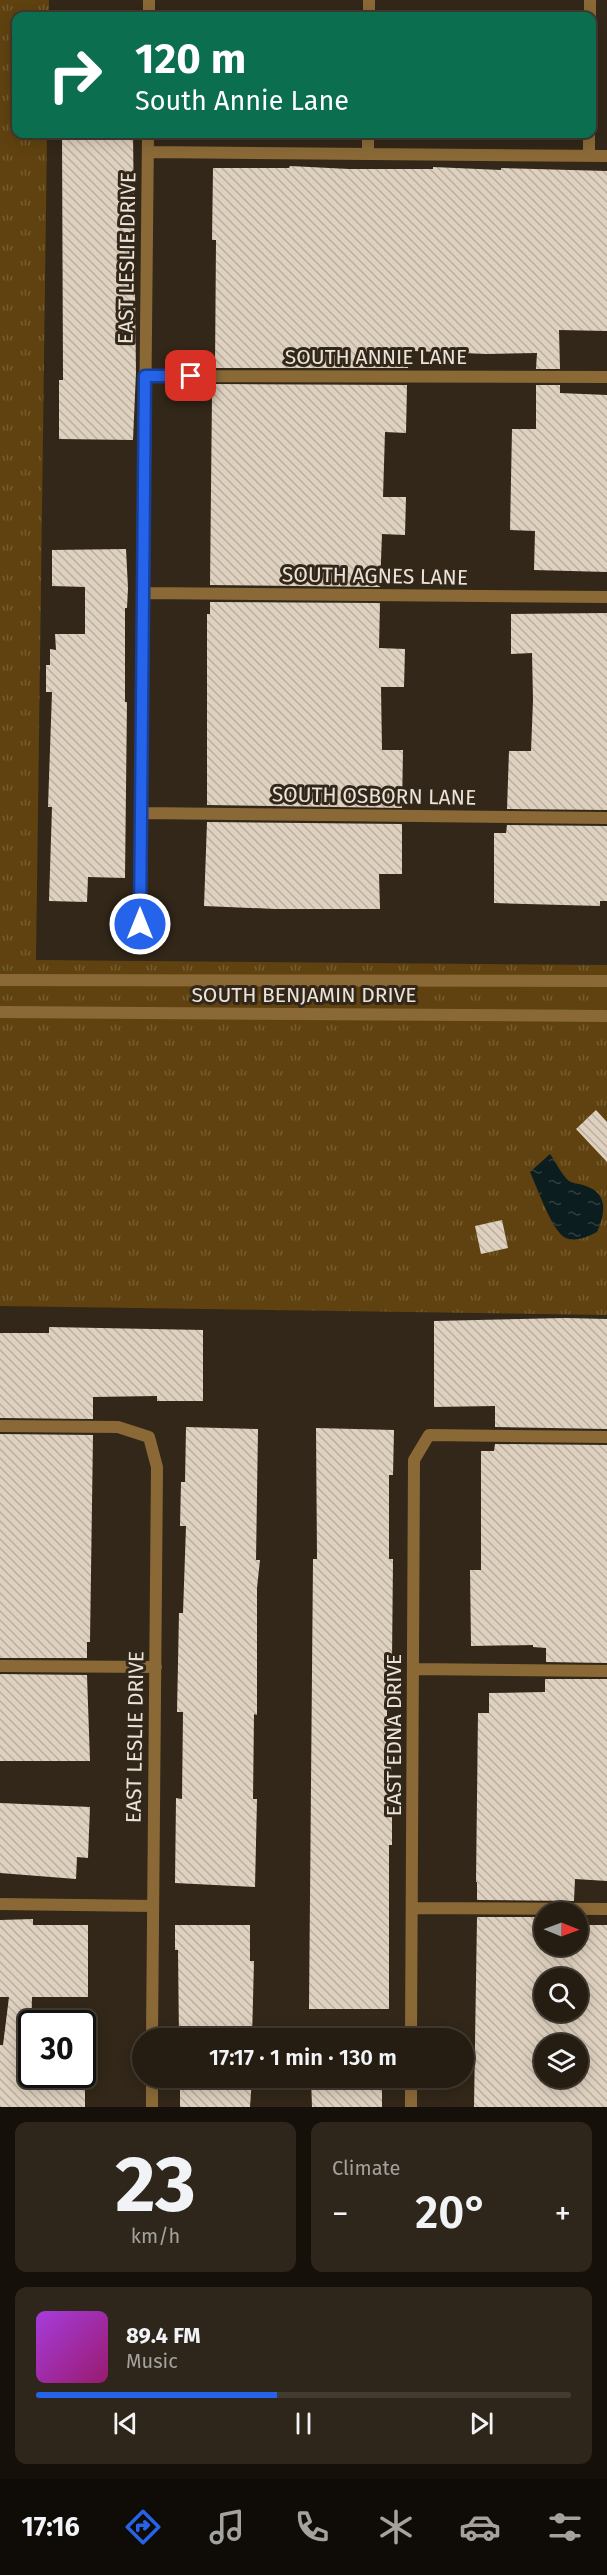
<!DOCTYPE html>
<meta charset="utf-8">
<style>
:root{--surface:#261d12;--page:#2e261b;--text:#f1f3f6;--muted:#a4a29f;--line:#423b32;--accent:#2563eb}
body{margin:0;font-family:"Fira Sans",sans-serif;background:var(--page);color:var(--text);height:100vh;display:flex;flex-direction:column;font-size:22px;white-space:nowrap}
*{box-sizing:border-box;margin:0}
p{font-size:20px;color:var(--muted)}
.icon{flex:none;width:33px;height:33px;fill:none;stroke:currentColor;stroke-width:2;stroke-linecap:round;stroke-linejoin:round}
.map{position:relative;height:2107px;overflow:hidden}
.drawer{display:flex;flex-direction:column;gap:15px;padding:15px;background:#15100a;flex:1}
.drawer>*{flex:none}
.guide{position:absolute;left:12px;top:12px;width:584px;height:126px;border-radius:12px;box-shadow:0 3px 15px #0003,0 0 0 2px var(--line);background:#0b6e4f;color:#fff;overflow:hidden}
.needle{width:39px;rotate:91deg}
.buttons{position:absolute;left:534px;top:1902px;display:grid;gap:12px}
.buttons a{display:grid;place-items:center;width:54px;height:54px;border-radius:50%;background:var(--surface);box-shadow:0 3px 15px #0003,0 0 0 2px var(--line);font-size:30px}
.speed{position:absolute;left:18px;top:2010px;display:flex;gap:12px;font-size:30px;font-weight:700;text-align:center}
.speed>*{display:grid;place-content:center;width:78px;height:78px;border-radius:50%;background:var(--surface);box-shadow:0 3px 15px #0003,0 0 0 2px var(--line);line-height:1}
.speed .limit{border:3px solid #111;border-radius:9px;background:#fff;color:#111}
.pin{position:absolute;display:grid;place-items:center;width:51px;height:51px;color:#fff;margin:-26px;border-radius:12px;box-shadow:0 3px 9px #0006}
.me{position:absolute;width:66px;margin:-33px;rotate:0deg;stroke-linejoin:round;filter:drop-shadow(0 0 4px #0008)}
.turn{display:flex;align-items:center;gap:21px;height:126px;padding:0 24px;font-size:27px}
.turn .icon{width:78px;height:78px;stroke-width:2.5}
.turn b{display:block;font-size:42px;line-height:51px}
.big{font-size:45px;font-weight:600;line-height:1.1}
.drawer .widget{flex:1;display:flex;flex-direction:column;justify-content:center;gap:9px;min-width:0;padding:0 21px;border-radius:12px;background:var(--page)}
.drawer .dial{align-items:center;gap:0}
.dial b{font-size:78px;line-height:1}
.song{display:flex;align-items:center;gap:18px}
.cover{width:72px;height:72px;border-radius:9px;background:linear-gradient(135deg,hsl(280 70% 55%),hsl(320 70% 35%))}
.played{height:6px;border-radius:3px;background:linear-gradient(90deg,var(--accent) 45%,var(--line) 45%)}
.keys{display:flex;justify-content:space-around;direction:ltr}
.heat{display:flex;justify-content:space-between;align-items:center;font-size:33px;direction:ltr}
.drawer .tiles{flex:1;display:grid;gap:15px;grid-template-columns:1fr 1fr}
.widget:last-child{grid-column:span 2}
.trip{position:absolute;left:132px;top:2028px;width:342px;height:60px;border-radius:30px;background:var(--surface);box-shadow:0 3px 15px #0003,0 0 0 2px var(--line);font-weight:600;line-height:60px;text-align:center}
.tab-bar{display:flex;height:96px;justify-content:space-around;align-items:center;background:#0f0c07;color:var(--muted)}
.tab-bar .icon{width:42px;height:42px}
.tab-bar .active{color:var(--accent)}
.tab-bar b{font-size:27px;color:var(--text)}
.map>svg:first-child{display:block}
.grass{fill:url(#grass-tufts)}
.water{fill:url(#water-ripples)}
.building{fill:url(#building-back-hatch);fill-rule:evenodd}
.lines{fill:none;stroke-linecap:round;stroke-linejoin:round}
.street{stroke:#8a6937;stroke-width:12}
.route-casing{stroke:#184099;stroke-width:15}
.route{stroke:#2563eb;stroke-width:10}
.labels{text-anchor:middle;stroke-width:6;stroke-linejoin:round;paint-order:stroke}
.street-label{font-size:21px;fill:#eae3da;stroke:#322718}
</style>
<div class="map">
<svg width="607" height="2107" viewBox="0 0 607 2107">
<defs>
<pattern id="grass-tufts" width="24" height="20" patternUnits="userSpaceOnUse" patternTransform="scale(1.5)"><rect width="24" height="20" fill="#5f420f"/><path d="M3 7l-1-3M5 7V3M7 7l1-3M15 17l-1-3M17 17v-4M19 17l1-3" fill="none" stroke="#765d31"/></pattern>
<pattern id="water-ripples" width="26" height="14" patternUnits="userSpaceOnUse" patternTransform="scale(1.5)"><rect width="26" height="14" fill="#0c1d1f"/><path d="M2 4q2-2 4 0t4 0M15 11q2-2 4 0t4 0" fill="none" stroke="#303e3f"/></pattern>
<pattern id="building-back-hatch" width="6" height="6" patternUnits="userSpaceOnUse" patternTransform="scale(1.5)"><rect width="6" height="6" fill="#dfd1bf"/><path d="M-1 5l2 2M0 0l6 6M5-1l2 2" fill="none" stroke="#b9aea0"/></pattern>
</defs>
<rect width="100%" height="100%" fill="#322718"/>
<path class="grass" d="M0,0H49V16H16V134H47L36,960L607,965V1315L0,1306Z"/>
<path class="water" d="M550,1154C556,1162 561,1174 569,1181C573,1184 578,1183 583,1185C607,1192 607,1210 597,1232C587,1237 575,1243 564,1237C551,1228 537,1187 530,1172Z"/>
<path class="building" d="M62,134H133L136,372L133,440L59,439V380H63Z
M290,166L349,169H433V167L501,170V168L607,171V331L559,330L560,369H536L537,353L487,354L414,351V353H408V368H215L216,240H212L213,168H289Z
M215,384L407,385L406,433L385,432L383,497H406L405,535L382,534L380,587L210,585L212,394H215Z
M536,385H560V393L607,395V572L534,570L535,531L510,530L512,429H536Z
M126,549L128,588L127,608H125V702H127L125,878L88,877L87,902L49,901L52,807H48L52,692H46V665H50V649L56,650L55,634H85V587L52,586V550Z
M210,602L380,603L379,648L405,649L404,687H381L382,750H403L402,808L207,805V614H210Z
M607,613V810L507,809L509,751H531L533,700L532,653L511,654V614Z
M207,822L402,824V874H379L380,909H275L204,906Z
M507,825L607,826V901H600V906L494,903V833H506Z
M596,1110L607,1122V1162L576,1129Z
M502,1220L508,1248L481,1254L475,1226Z
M565,1318L607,1319V1429L495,1427V1406L434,1407V1321Z
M49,1327L203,1330V1401H157V1396L93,1397V1419L0,1418V1333H49Z
M186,1427L258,1429L256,1560H260L257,1588V1715L254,1714L253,1799H257L255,1887L175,1883L176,1798L182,1799L183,1712H177L179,1613H183L186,1526H180L181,1482H185Z
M316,1428L394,1430L393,1475H389V1559H393L392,1660H387V1724H390L392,1801V1845H389V2009H309L313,1559H317Z
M0,1434L93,1435L90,1642H87V1658H0Z
M495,1444L607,1445V1663L546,1662V1648L533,1647V1645L471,1646L470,1570H481V1451H494Z
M0,1674L87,1675L90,1761H0Z
M545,1679H607V1881L575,1879L574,1901L477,1900V1882H476L478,1713H489V1693L545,1692Z
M0,1803L90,1807L88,1858L77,1857L76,1879L0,1873Z
M477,1917H544V1946H578V1925H607V2107H474ZM544,1978H578V2012H544ZM544,2044H578V2078H544Z
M33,1919V1925H88V1997H32L30,2074H85V2107H0V2045H3L9,1997H0V1920Z
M175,1925H250V1961H254L252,2038H175L179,2037L178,1950H175Z
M174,2078H252L250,2107H180V2082H174Z
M311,2078H382V2107H312Z"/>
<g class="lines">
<path class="street" d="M149,16V0
M369,16V0
M590,16V0
M148,152L607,156
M368,154V134
M589,156V134
M145,376L607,377
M143,593L607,597
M141,813L607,818
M140,924L148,134
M0,980L607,981
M0,1012L607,1016
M0,1426L118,1427L149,1437L157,1467L152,2038
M0,1666L156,1667
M413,1669L607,1671
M0,1904L153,1906
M413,1908L607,1909
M411,2038L414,1460L429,1435L607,1437
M152,2107V2078
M411,2107V2078"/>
</g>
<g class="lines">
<defs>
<path id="route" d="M140,924L145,376H191"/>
</defs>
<use href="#route" class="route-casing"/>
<use href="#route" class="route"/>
</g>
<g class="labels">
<g class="street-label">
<text transform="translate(127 258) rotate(-89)" y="7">EAST LESLIE DRIVE</text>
<text x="376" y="364">SOUTH ANNIE LANE</text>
<text transform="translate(375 576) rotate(1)" y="7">SOUTH AGNES LANE</text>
<text transform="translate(374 796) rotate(1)" y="7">SOUTH OSBORN LANE</text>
<text x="304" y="1002">SOUTH BENJAMIN DRIVE</text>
<text transform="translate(394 1735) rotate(-90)" y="7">EAST EDNA DRIVE</text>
<text transform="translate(135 1737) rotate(-89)" y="7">EAST LESLIE DRIVE</text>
</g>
</g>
</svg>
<div class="buttons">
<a><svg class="needle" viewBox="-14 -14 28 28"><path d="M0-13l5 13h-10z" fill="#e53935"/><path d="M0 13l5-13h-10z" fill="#a4a29f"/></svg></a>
<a><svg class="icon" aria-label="search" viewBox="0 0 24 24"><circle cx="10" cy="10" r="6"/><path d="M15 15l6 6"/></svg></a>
<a><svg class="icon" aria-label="layers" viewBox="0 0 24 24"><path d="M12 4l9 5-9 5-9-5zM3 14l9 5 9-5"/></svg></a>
</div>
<div class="speed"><div class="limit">30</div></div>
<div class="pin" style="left:191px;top:376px;background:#d93025"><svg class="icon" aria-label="arrive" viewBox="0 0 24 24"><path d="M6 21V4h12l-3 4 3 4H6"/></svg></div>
<svg class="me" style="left:140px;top:924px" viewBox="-20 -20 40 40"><circle r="17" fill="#2563eb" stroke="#fff" stroke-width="3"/><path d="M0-11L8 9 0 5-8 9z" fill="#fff"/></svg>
<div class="trip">17:17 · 1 min · 130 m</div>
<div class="guide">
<div class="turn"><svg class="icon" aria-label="right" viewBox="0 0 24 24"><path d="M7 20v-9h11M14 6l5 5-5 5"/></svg><div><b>120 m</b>South Annie Lane</div></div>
</div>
</div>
<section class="drawer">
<div class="tiles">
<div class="widget dial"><b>23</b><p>km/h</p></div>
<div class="widget"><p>Climate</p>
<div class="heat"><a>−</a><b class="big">20°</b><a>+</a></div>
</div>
<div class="widget">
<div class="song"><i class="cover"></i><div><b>89.4 FM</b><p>Music</p></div></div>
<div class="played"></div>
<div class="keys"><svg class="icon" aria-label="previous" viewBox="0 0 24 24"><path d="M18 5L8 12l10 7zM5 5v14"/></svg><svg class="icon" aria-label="pause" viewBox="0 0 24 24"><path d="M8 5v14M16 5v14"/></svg><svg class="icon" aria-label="next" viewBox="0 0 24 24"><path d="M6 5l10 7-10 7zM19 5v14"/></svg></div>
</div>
</div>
</section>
<nav class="tab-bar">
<b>17:16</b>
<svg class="icon active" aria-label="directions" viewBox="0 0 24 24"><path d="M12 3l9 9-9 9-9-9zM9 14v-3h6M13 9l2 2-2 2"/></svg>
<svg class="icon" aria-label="music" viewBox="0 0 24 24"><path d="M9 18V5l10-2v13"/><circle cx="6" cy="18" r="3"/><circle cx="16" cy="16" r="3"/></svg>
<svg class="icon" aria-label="phone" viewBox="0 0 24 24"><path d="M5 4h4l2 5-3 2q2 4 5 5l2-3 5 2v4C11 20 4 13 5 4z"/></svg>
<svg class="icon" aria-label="climate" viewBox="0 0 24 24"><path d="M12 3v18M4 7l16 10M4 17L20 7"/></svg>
<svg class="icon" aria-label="car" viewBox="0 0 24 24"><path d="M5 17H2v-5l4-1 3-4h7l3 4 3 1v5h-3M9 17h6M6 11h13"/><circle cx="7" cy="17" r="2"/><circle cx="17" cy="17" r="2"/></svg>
<svg class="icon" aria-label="filters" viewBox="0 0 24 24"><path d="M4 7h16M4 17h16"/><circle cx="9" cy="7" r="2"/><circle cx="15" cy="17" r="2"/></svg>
</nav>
